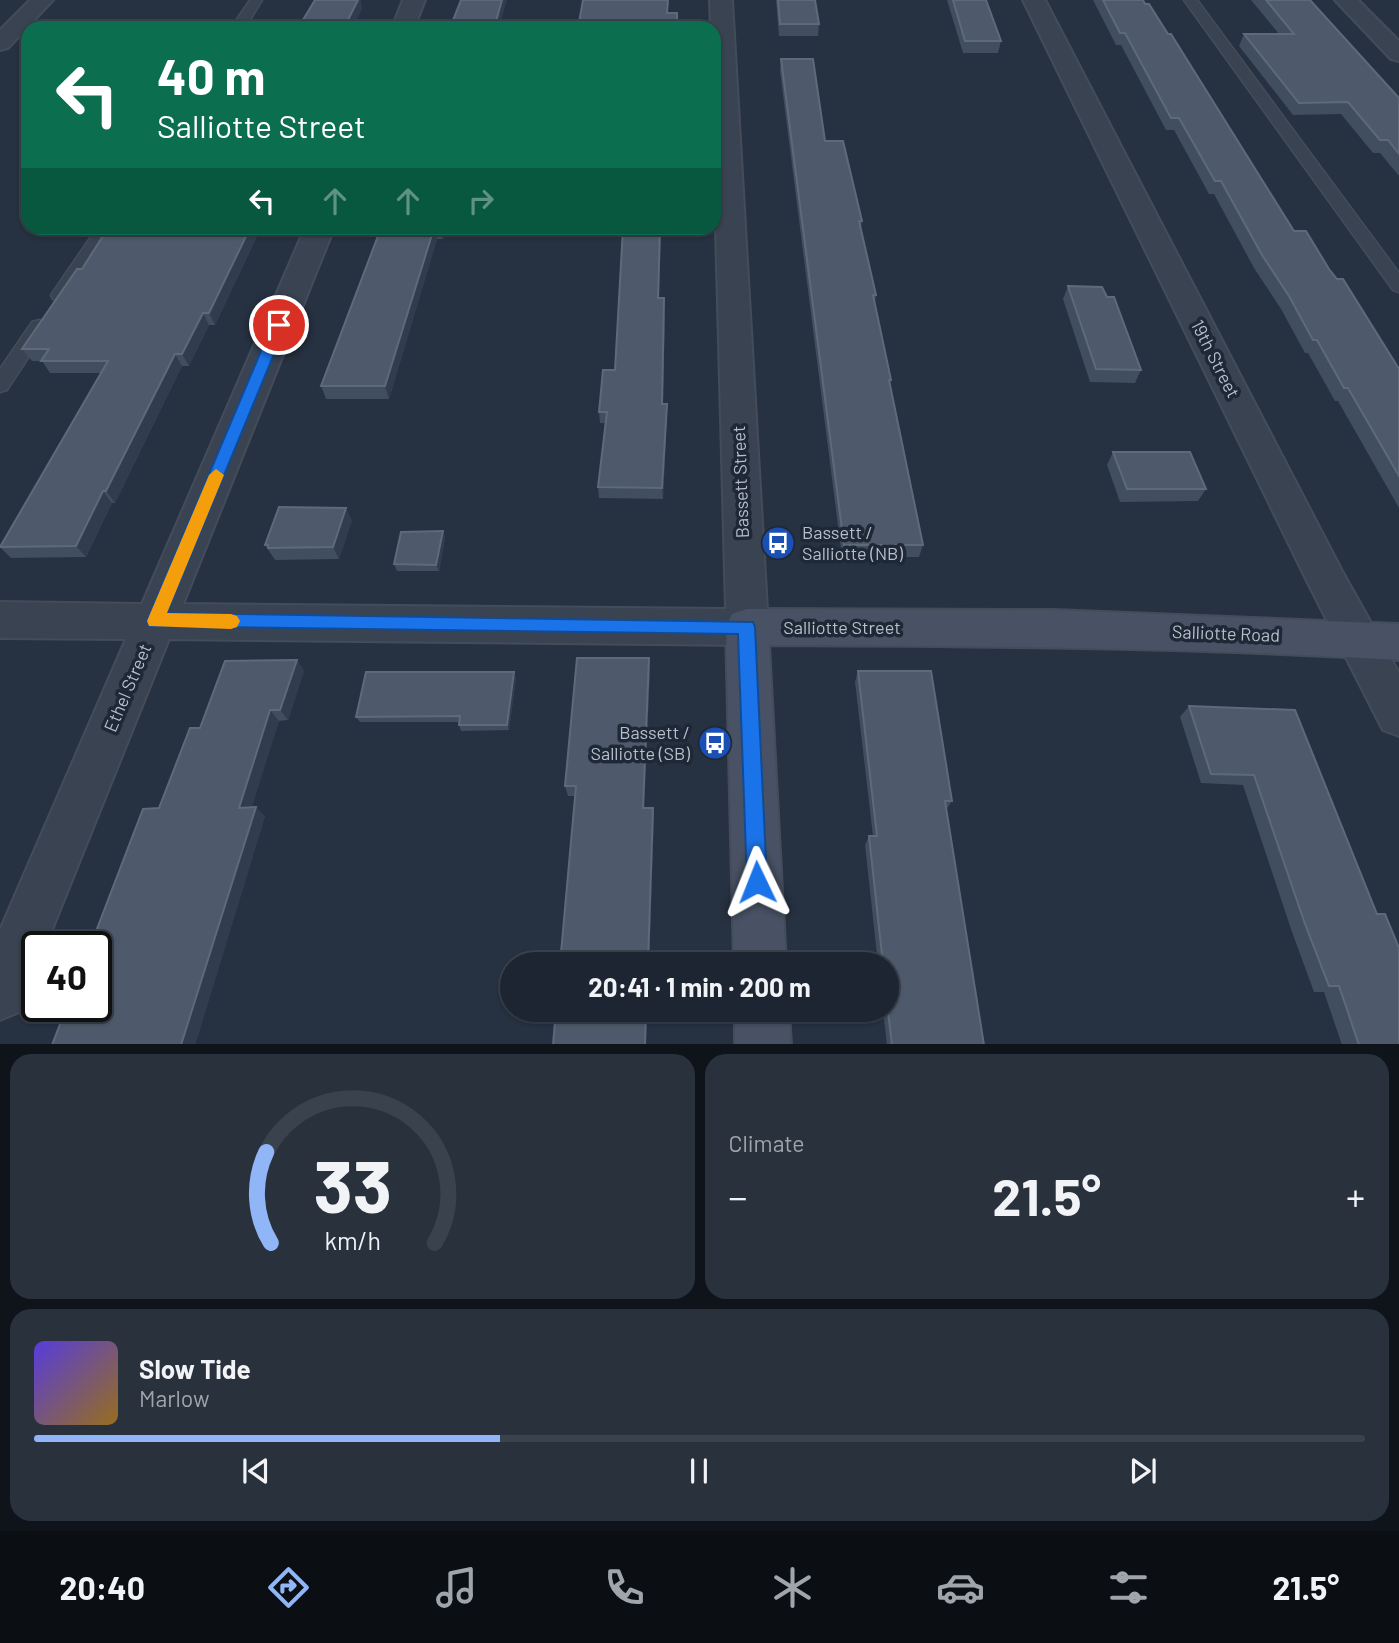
<!DOCTYPE html>
<meta charset="utf-8">
<style>
:root{--surface:#1c2531;--page:#29313d;--text:#f1f3f6;--muted:#a0a5ab;--line:#3a424d;--accent:#90b6f8}
body{margin:0;font-family:Barlow,sans-serif;background:var(--page);color:var(--text);height:100vh;display:flex;flex-direction:column;font-size:26px;white-space:nowrap}
*{box-sizing:border-box;margin:0}
p{font-size:23px;color:var(--muted)}
.icon{flex:none;width:38px;height:38px;fill:none;stroke:currentColor;stroke-width:2;stroke-linecap:round;stroke-linejoin:round}
.map{position:relative;height:1044px;overflow:hidden}
.drawer{display:flex;flex-direction:column;gap:10px;padding:10px;background:#0f141b;flex:1}
.drawer>*{flex:none}
.top-card{position:absolute;left:21px;top:21px;width:700px;height:214px;border-radius:21px;box-shadow:0 2px 5px #0004,0 0 0 2px var(--line);background:#0b6e4f;color:#fff;overflow:hidden}
.speed{position:absolute;left:21px;top:931px;display:flex;gap:14px;font-size:35px;font-weight:700;text-align:center}
.speed>*{display:grid;place-content:center;width:91px;height:91px;border-radius:50%;background:var(--surface);box-shadow:0 2px 5px #0004,0 0 0 2px var(--line);line-height:1}
.speed .limit{border:4px solid #111;border-radius:10px;background:#fff;color:#111}
.pin{position:absolute;display:grid;place-items:center;width:60px;height:60px;color:#fff;margin:-30px;border:4px solid #fff;border-radius:50%;box-shadow:0 2px 7px #0007}
.me{position:absolute;width:77px;margin:-38px;rotate:358deg;stroke-linejoin:round;filter:drop-shadow(0 0 5px #0008)}
.turn{display:flex;align-items:center;gap:24px;height:147px;padding:0 21px;font-size:32px}
.turn .icon{width:91px;height:91px;stroke-width:2.5}
.turn b{display:block;font-size:49px;line-height:60px}
.lanes{display:flex;align-items:center;height:66px;padding:0 21px;background:#0003;justify-content:center;gap:35px;direction:ltr}
.lanes .off{opacity:.35}
.big{font-size:52px;font-weight:700;line-height:1.1}
.drawer .tile{flex:1;display:flex;flex-direction:column;justify-content:center;gap:10px;min-width:0;padding:0 24px;border-radius:21px;background:var(--page)}
.drawer .dial{align-items:center;gap:0}
.dial svg{height:182px;overflow:visible;fill:none;stroke:var(--line);stroke-width:7;stroke-linecap:round;text-anchor:middle}
.dial text{fill:var(--text);stroke:none}
.song{display:flex;align-items:center;gap:21px}
.cover{width:84px;height:84px;border-radius:10px;background:linear-gradient(135deg,hsl(250 70% 55%),hsl(40 70% 35%))}
.played{height:7px;border-radius:4px;background:linear-gradient(90deg,var(--accent) 35%,var(--line) 35%)}
.keys{display:flex;justify-content:space-around;direction:ltr}
.heat{display:flex;justify-content:space-between;align-items:center;font-size:38px;direction:ltr}
.drawer .tiles{flex:1;display:grid;gap:10px;grid-template-columns:1fr 1fr}
.tile:last-child{grid-column:span 2}
.trip{position:absolute;left:500px;top:952px;width:399px;height:70px;border-radius:35px;background:var(--surface);box-shadow:0 2px 5px #0004,0 0 0 2px var(--line);font-weight:700;line-height:70px;text-align:center}
.tab-bar{display:flex;height:112px;justify-content:space-around;align-items:center;background:#0b0f14;color:var(--muted)}
.tab-bar .icon{width:49px;height:49px}
.tab-bar .on{color:var(--accent)}
.tab-bar b{font-size:32px;color:var(--text)}
.map>svg:first-child{display:block}
.lines{fill:none;stroke-linecap:round;stroke-linejoin:round}
.lane-casing{stroke:#444c5a;stroke-width:3}
.street-casing{stroke:#444c5a;stroke-width:4}
.secondary-casing{stroke:#444c5a;stroke-width:4}
.lane{fill:#3a4351;fill-rule:evenodd}
.street{fill:#3a4351;fill-rule:evenodd}
.secondary{fill:#485264;fill-rule:evenodd}
.wall{fill:#414e5f}
.shaded-wall{fill:#313d4e}
.building{fill:#4e5a6b;stroke:#5e6a7a;stroke-width:2}
.route{fill:#1a73e8;stroke:#114b97;stroke-width:2}
.slow{fill:#f59e0b}
.labels{text-anchor:middle;stroke-width:7;stroke-linejoin:round;paint-order:stroke}
.street-label{font-size:18px;fill:#b7bfcb;stroke:#1f2836}
.poi-label{font-size:18px;fill:#b7bfcb;stroke:#1f2836;text-anchor:start}
</style>
<div class="map">
<svg width="1399" height="1045" viewBox="0 0 1399 1045">
<rect width="100%" height="100%" fill="#263141"/>
<g class="lines">
<defs>
<path id="lane" d="M250,0H262L245,28H231Z
M1184,0H1197L1399,273V292L1393,290Z
M97,228H114L67,299H53L51,295Z
M39,320L46,322L49,326L7,390L0,392V369L32,322Z"/>
<path id="street" d="M30,0H53L8,48L0,50V30Z
M403,0H425L414,28H392Z
M710,0H732L768,627L762,640L747,645L169,639L45,947H37V968L19,1012L0,1020V930L126,639L0,638V602L142,604L305,228H334L183,604L726,609L714,151V28H711Z
M1023,0H1045L1342,571L1399,673V736L1383,730L1308,583Z
M1335,0H1358L1399,41V61L1391,59Z"/>
<path id="secondary" d="M747,609L1054,610L1399,624V660C1189,647 979,646 769,645L786,964H734L726,627L732,614Z
M735,1010H789L791,1045H735Z"/>
</defs>
<use href="#lane" class="lane-casing"/>
<use href="#street" class="street-casing"/>
<use href="#secondary" class="secondary-casing"/>
<use href="#lane" class="lane"/>
<use href="#street" class="street"/>
<use href="#secondary" class="secondary"/>
</g>
<path class="wall" d="M776,0H815L819,24L818,36H779Z
M947,0H986L1001,41L998,53H963Z
M1093,0H1143L1168,34L1294,231L1329,269L1399,369V508L1338,401H1335L1308,353H1305L1281,309L1254,268L1214,194H1209L1174,130H1166L1121,45H1116Z
M1251,0H1310L1399,98V176L1380,153H1373L1341,114L1293,115L1239,46L1244,34H1279Z
M781,59L825,141L862,221L861,230L876,295L875,302L891,380L890,387L923,545L919,557H842L780,71Z
M108,228H261L215,325H209L189,366H182L115,503H112L86,557L11,558L0,547L101,373H50L42,361H32L22,349L82,269Z
M381,228H446L443,239H437L389,399H326L321,386Z
M623,228H661L659,298H664L665,310L663,404L667,415L663,499L599,498L598,487L605,423H600L599,412L615,370Z
M1068,286L1141,370L1135,383L1090,382L1063,299Z
M1113,452L1206,489L1198,501L1120,502L1107,465Z
M352,520L339,559L275,560L265,545Z
M443,531L445,538L439,571H397L394,564Z
M649,658L650,669L644,808H653L654,817L649,964H560L575,796H568L565,786Z
M297,660L304,671L288,720L279,721L251,807L265,816L195,1045H52L159,808L200,728Z
M858,671L952,801L946,810L984,1045H887L883,1010H887V964H878L865,845L869,836H873L855,682Z
M516,677L509,730L461,731L459,725L460,722H360L356,717Z
M1189,706L1295,710L1399,1045H1342L1324,992H1314L1292,932L1243,785L1201,783L1180,717Z"/>
<path class="shaded-wall" d="M354,0H361L362,9L353,28H344Z
M502,0H507L499,28H494Z
M250,228H261L215,325L209,313Z
M434,228L437,239L389,399L385,386Z
M440,228H446L443,239Z
M660,228H661L659,310L658,298Z
M664,298L665,310L662,415V404Z
M203,313L209,325L189,366L182,354Z
M175,354L182,366L115,503L106,491Z
M667,404V415L663,499L662,488Z
M103,491L112,503L86,557L76,546Z
M346,508L352,520L339,559L333,547Z
M443,531L445,538L439,571L436,565Z
M649,658L650,669L644,817L643,808Z
M297,660L304,671L288,720L280,710Z
M514,672L516,677L509,730L507,725Z
M270,710L279,721L249,817L239,808Z
M256,807L265,816L195,1045H181Z
M653,808L654,817L649,964H648Z
M646,1010H647L646,1045H645Z"/>
<path class="building" d="M315,0H358L344,28H298Z
M461,0H502L494,28H450Z
M583,0H668L667,13H677V28H578Z
M778,0H815L819,24H780Z
M953,0H986L1001,41H965Z
M1103,0H1143L1145,4H1149L1168,34H1171L1294,231H1306L1329,269L1337,279H1343L1399,369V476L1348,388H1344L1317,340H1313L1289,296L1262,255L1221,181H1215L1179,118H1171L1125,33H1120Z
M1266,0H1310L1399,98V154L1388,140H1380L1348,102L1299,103L1244,34H1294Z
M781,59H813L825,141H843L862,221H859L876,295H873L891,380H889L923,545H844Z
M108,228H250L209,313H203L182,354H175L106,491H103L76,546L0,547L108,361H41L49,349H22L77,269H82Z
M381,228H434L385,386H321Z
M623,228H660L658,298H664L662,404H667L662,488L598,487L607,412H599L603,370H615Z
M1068,286L1102,287L1107,297H1114L1141,370L1096,369Z
M1113,452H1190L1206,489H1127Z
M279,507L346,508L333,547L268,548V545H265Z
M443,531L436,565L394,564L401,532Z
M577,658H649L643,808H653L648,964H560L576,786H565Z
M297,660L280,710H270L239,808L256,807L181,1045H52L67,1006H96V947H90L143,809L159,808L190,728H200L225,661Z
M858,671H931L952,801H945L984,1045H892L887,1003V964H883L869,836H877Z
M366,672H514L507,725H459L460,716L356,717Z
M1189,706L1295,710L1377,914H1385L1399,948V1045H1359L1339,986H1329L1305,924L1254,775L1211,774Z
M556,1010H646L645,1045H553Z"/>
<path class="route" d="M279,320L286,325L167,613L753,622L755,627L767,882L764,889L757,892L750,889L747,882L738,634L149,626L147,621L272,325Z"/>
<path class="slow" d="M216,469L224,475L167,613L231,614L237,616L240,621L237,627L231,629L149,626L147,621L209,475Z"/>
<defs>
<symbol id="bus-disc" viewBox="-11 -11 22 22"><circle r="9.5" fill="#1a4fb4" stroke="#1f2836"/><path d="M-5-6H5V4H4V6H2V4H-2V6H-4V4H-5ZM-3.5-4V0h7V-4ZM-3.5 1.2v1.5H-2V1.2ZM2 1.2v1.5H3.5V1.2Z" fill="#fff"/></symbol>
</defs>
<g fill-rule="evenodd">
<use href="#bus-disc" x="759" y="524" width="38" height="38"/>
<use href="#bus-disc" x="696" y="724" width="38" height="38"/>
</g>
<g class="labels">
<g class="street-label">
<text transform="translate(1215 359) rotate(63)" y="6">19th Street</text>
<text transform="translate(741 482) rotate(-92)" y="6">Bassett Street</text>
<text x="842" y="634">Salliotte Street</text>
<text transform="translate(1226 634) rotate(2)" y="6">Salliotte Road</text>
<text transform="translate(128 688) rotate(-67)" y="6">Ethel Street</text>
</g>
<g class="poi-label">
<text x="802" y="539">Bassett /<tspan x="802" dy="21">Salliotte (NB)</tspan></text>
<text x="690" y="739" text-anchor="end">Bassett /<tspan x="690" dy="21">Salliotte (SB)</tspan></text>
</g>
</g>
</svg>
<div class="speed"><div class="limit">40</div></div>
<div class="pin" style="left:279px;top:325px;background:#d93025"><svg class="icon" aria-label="arrive" viewBox="0 0 24 24"><path d="M6 21V4h12l-3 4 3 4H6"/></svg></div>
<svg class="me" style="left:757px;top:882px" viewBox="-20 -20 40 40"><path d="M0-17L14 15 0 8-14 15z" fill="#1a73e8" stroke="#fff" stroke-width="4"/></svg>
<div class="trip">20:41 · 1 min · 200 m</div>
<div class="top-card">
<div class="turn"><svg class="icon" aria-label="left" viewBox="0 0 24 24"><path d="M17 20v-9H6M10 6l-5 5 5 5"/></svg><div><b>40 m</b>Salliotte Street</div></div>
<div class="lanes"><svg class="icon" aria-label="left" viewBox="0 0 24 24"><path d="M17 20v-9H6M10 6l-5 5 5 5"/></svg><svg class="icon off" aria-label="ahead" viewBox="0 0 24 24"><path d="M12 20V5M6 11l6-6 6 6"/></svg><svg class="icon off" aria-label="ahead" viewBox="0 0 24 24"><path d="M12 20V5M6 11l6-6 6 6"/></svg><svg class="icon off" aria-label="right" viewBox="0 0 24 24"><path d="M7 20v-9h11M14 6l5 5-5 5"/></svg></div>
</div>
</div>
<section class="drawer">
<div class="tiles">
<div class="tile dial"><svg viewBox="0 0 100 80">
<path d="M14 69A42 42 0 1 1 86 69"/>
<path d="M14 69A42 42 0 0 1 12 29" stroke="#90b6f8"/>
<text x="50" y="56" font-size="32" font-weight="700">33</text>
<text x="50" y="72" font-size="11">km/h</text>
</svg></div>
<div class="tile"><p>Climate</p>
<div class="heat"><a>−</a><b class="big">21.5°</b><a>+</a></div>
</div>
<div class="tile">
<div class="song"><i class="cover"></i><div><b>Slow Tide</b><p>Marlow</p></div></div>
<div class="played"></div>
<div class="keys"><svg class="icon" aria-label="previous" viewBox="0 0 24 24"><path d="M18 5L8 12l10 7zM5 5v14"/></svg><svg class="icon" aria-label="pause" viewBox="0 0 24 24"><path d="M8 5v14M16 5v14"/></svg><svg class="icon" aria-label="next" viewBox="0 0 24 24"><path d="M6 5l10 7-10 7zM19 5v14"/></svg></div>
</div>
</div>
</section>
<nav class="tab-bar">
<b>20:40</b>
<svg class="icon on" aria-label="directions" viewBox="0 0 24 24"><path d="M12 3l9 9-9 9-9-9zM9 14v-3h6M13 9l2 2-2 2"/></svg>
<svg class="icon" aria-label="music" viewBox="0 0 24 24"><path d="M9 18V5l10-2v13"/><circle cx="6" cy="18" r="3"/><circle cx="16" cy="16" r="3"/></svg>
<svg class="icon" aria-label="phone" viewBox="0 0 24 24"><path d="M5 4h4l2 5-3 2q2 4 5 5l2-3 5 2v4C11 20 4 13 5 4z"/></svg>
<svg class="icon" aria-label="climate" viewBox="0 0 24 24"><path d="M12 3v18M4 7l16 10M4 17L20 7"/></svg>
<svg class="icon" aria-label="car" viewBox="0 0 24 24"><path d="M5 17H2v-5l4-1 3-4h7l3 4 3 1v5h-3M9 17h6M6 11h13"/><circle cx="7" cy="17" r="2"/><circle cx="17" cy="17" r="2"/></svg>
<svg class="icon" aria-label="filters" viewBox="0 0 24 24"><path d="M4 7h16M4 17h16"/><circle cx="9" cy="7" r="2"/><circle cx="15" cy="17" r="2"/></svg>
<b>21.5°</b>
</nav>
